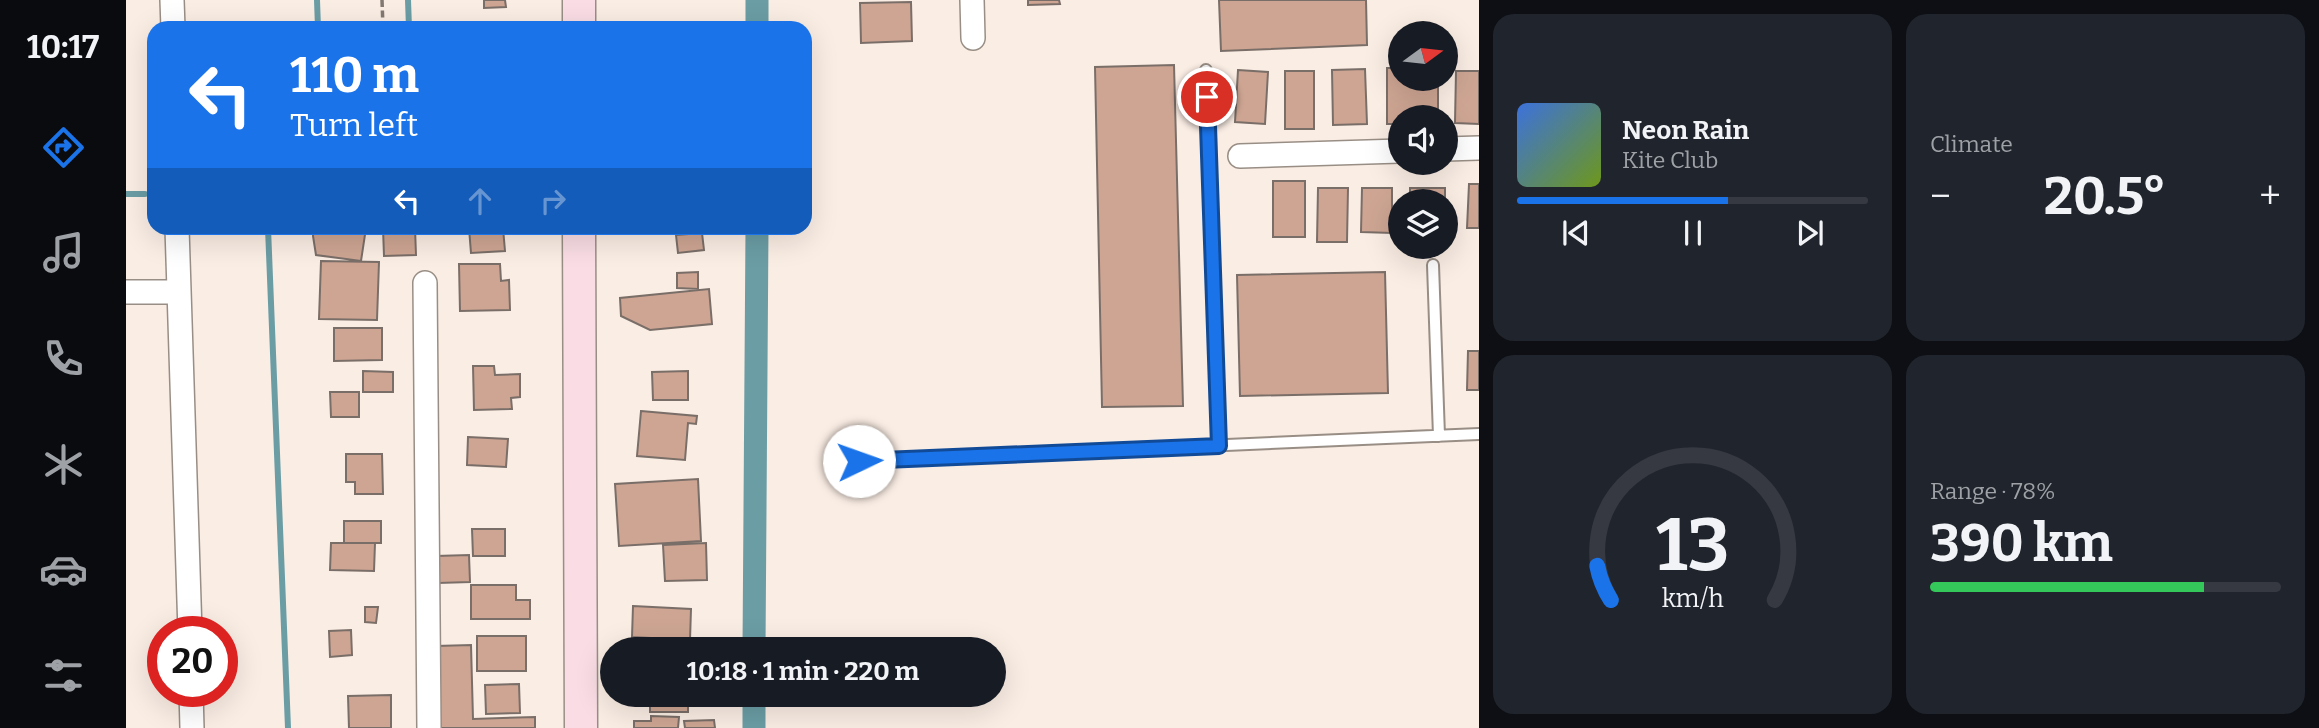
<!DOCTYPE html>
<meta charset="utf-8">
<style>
:root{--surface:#171b24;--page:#20242c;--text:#f1f3f6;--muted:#9ea1a6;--line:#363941;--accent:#1a73e8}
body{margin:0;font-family:Bitter,serif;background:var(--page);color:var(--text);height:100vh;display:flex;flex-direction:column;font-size:26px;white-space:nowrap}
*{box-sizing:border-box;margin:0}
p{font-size:23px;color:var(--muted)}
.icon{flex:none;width:38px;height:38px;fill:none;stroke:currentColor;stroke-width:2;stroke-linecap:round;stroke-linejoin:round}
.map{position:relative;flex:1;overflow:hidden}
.details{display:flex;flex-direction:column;gap:14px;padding:14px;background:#0d0f14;width:840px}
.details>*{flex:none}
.hud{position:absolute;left:21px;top:21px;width:665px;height:214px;border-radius:21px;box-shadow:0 7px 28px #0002;background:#1a73e8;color:#fff;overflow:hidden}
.needle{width:46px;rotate:75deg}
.buttons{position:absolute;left:1262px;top:21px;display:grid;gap:14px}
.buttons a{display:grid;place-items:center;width:70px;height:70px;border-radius:50%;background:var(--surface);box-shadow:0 7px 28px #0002;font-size:35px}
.speed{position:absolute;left:21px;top:616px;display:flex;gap:14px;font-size:35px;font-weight:700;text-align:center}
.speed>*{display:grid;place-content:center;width:91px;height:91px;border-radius:50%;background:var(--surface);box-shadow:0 7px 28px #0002;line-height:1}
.speed .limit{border:10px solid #d22;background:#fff;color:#111}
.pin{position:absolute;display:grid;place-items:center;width:60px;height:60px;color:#fff;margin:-30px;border:4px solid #fff;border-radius:50%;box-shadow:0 2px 7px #0007}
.me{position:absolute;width:77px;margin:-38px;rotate:87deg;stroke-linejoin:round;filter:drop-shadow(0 0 5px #0008)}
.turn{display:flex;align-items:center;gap:24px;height:147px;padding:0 28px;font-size:32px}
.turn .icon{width:91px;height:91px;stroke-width:2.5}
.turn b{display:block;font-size:49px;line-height:60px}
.lanes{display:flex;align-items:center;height:66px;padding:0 28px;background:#0003;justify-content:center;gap:35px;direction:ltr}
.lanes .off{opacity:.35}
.big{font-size:52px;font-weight:700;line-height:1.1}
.details .widget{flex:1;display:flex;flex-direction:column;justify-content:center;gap:10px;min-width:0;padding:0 24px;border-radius:21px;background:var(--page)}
.details .dial{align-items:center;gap:0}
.dial svg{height:182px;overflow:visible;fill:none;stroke:var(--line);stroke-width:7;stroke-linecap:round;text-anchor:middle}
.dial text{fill:var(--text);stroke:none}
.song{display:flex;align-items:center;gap:21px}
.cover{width:84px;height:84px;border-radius:10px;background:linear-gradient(135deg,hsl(220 70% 55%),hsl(80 70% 35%))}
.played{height:7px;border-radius:4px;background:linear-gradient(90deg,var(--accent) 60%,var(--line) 60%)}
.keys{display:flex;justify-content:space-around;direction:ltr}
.heat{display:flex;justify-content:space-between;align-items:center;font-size:38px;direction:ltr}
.charge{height:10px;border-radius:5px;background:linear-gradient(90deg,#34c759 78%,var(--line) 0)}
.details .tiles{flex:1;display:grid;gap:14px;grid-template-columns:repeat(2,1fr)}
.trip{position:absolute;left:474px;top:637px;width:406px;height:70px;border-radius:35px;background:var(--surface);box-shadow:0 7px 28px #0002;font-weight:700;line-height:70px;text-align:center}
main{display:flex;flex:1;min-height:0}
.dock{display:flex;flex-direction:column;width:126px;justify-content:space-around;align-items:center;background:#090b0e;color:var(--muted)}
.dock .icon{width:49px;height:49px}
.dock .selected{color:var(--accent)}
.dock b{font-size:32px;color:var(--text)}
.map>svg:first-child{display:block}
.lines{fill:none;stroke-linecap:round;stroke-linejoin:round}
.stream{stroke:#6b9da5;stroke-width:6}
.canal{stroke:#6b9da5;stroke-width:23}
.building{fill:#cea593;stroke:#7a6e68;stroke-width:2}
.lane-casing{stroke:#998e85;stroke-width:14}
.street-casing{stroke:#998e85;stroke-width:26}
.secondary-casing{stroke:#998e85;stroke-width:35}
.path{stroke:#827973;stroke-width:3.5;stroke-dasharray:7 3.5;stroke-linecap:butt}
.lane{stroke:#fff;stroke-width:10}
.street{stroke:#fff;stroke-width:23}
.secondary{stroke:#f9dce4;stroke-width:32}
.route-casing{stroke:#114b97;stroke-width:18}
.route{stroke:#1a73e8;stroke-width:12}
</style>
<main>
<nav class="dock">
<b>10:17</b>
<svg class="icon selected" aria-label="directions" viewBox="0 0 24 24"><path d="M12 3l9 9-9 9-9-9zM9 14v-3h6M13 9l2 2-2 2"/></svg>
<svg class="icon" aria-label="music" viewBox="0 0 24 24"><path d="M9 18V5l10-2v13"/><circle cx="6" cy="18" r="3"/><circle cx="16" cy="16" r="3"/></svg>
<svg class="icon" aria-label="phone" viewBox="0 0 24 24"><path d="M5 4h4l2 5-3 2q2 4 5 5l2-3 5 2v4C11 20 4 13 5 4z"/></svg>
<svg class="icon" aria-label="climate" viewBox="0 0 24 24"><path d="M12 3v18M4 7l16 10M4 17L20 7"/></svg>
<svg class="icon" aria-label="car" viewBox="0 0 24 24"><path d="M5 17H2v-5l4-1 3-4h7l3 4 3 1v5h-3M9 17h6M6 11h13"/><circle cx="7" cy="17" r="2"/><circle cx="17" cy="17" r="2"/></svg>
<svg class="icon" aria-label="filters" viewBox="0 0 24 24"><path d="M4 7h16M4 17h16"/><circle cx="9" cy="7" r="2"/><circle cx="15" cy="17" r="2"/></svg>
</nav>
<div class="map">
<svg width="1353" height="728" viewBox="0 0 1353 728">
<rect width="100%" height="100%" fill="#faede4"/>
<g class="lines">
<path class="stream" d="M191,0L192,28
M282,0L283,28
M0,194H19
M142,228L162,728"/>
<path class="canal" d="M631,0V28
M628,649L631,228
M628,728V695"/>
</g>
<path class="building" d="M358,0H379L380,7L358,8Z
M902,0H933L934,4L902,5Z
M1093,0H1240L1241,45L1095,51Z
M785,2L786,41L735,43L734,3Z
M1048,65L1057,406L976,407L969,67Z
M1261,68H1274V79H1312V117H1274V124H1261Z
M1239,69L1241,124L1207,125L1206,70Z
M1112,70L1142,72L1139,124L1109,122Z
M1159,71H1188V129H1159Z
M1330,71H1353V124L1329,123Z
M1147,181H1179V237H1147Z
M1343,184H1353V228H1341Z
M1192,188H1222L1221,242H1191Z
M1236,188H1266V233L1235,232Z
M1284,188H1319V201H1284Z
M188,228H240L235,261L190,255L187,236Z
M257,228H289L290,255L258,256Z
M343,228H377L379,251L345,253Z
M576,233L578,250L552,253L550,235Z
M195,261L253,262L251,320L193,319Z
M333,264H374L375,281L383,280L384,310L334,311Z
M572,272V289L551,288V273Z
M1259,272L1262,393L1114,396L1111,275Z
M583,289L586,324L524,330L495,316L494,298Z
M208,328H256V360L208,361Z
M1342,351H1353V390H1341Z
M347,366H368L369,375L394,374V397L385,398L386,409L348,410Z
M237,371L267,372V392H237Z
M562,371V400H527L526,372Z
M204,392H233V417H205Z
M515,411L571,416L570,424L562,423L559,460L511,456Z
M342,437L382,439L380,467L341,465Z
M220,454H256L257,494H229V482H220Z
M572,479L575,541L493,546L489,484Z
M218,521H255V543H218Z
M346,529H379V556H347Z
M205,543H249L248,571L204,570Z
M580,543L581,580L539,581L537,545Z
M343,555L344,582L312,583L310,556Z
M345,585H390V600H404V619H345Z
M507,606L565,609L564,640L506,637Z
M239,607H252L250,623L239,622Z
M225,630L226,655L204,657L203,631Z
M351,636H400V671H351Z
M345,645L347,719L409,717V728H313L310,646Z
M393,684L394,713L360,714L359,685Z
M265,695V728H223L222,696Z
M524,695H562V712H524Z
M525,716L553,717L552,728H508V721H525Z
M588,720L589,728H559L558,721Z"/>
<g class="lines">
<defs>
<path id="lane" d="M1080,70L1093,446
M1307,265L1313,436
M733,461L1353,434"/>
<path id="street" d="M46,0L47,28
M846,0L847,38
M1320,149L1353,148
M1114,156L1274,151
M51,228L64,632
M299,283L303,728
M0,292H53
M65,691L66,728"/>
<path id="secondary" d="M453,0V28
M453,228L455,728"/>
</defs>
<use href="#lane" class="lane-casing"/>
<use href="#street" class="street-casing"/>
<use href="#secondary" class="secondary-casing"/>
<path class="path" d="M256,0L257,28"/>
<use href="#lane" class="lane"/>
<use href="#street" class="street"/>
<use href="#secondary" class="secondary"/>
</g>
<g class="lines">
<defs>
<path id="route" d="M733,461L1093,446L1081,97"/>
</defs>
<use href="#route" class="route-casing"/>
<use href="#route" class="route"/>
</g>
</svg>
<div class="buttons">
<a><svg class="needle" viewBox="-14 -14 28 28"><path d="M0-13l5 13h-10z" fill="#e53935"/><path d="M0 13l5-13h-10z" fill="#9ea1a6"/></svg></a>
<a><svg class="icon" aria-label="sound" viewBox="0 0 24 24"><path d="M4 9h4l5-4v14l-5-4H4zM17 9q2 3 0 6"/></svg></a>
<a><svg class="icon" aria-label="layers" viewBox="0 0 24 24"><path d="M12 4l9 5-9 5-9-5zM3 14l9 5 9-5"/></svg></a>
</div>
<div class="speed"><div class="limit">20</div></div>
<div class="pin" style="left:1081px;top:97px;background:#d93025"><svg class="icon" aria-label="arrive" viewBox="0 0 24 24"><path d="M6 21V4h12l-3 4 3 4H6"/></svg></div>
<svg class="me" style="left:733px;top:461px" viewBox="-20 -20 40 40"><circle r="19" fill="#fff"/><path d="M0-13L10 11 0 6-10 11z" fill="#1a73e8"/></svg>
<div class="trip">10:18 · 1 min · 220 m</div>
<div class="hud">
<div class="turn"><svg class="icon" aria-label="left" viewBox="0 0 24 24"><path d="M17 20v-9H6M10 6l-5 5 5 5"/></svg><div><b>110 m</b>Turn left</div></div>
<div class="lanes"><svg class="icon" aria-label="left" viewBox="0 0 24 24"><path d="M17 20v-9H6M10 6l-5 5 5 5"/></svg><svg class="icon off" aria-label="ahead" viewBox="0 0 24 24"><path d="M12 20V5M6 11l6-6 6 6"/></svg><svg class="icon off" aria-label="right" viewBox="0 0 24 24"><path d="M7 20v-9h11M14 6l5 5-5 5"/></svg></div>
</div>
</div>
<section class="details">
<div class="tiles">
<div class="widget">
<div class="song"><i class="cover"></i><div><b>Neon Rain</b><p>Kite Club</p></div></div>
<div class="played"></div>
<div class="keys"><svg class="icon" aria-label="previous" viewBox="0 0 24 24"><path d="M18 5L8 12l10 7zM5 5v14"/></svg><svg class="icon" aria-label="pause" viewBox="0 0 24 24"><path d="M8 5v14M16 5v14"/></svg><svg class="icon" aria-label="next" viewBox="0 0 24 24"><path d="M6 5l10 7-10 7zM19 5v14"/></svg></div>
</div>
<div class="widget"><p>Climate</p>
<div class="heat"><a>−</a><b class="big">20.5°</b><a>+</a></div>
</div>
<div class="widget dial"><svg viewBox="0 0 100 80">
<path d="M14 69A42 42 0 1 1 86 69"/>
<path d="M14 69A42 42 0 0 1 8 54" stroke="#1a73e8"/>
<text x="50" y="56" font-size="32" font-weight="700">13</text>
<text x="50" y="72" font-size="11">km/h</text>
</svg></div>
<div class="widget"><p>Range · 78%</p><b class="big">390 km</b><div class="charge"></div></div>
</div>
</section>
</main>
